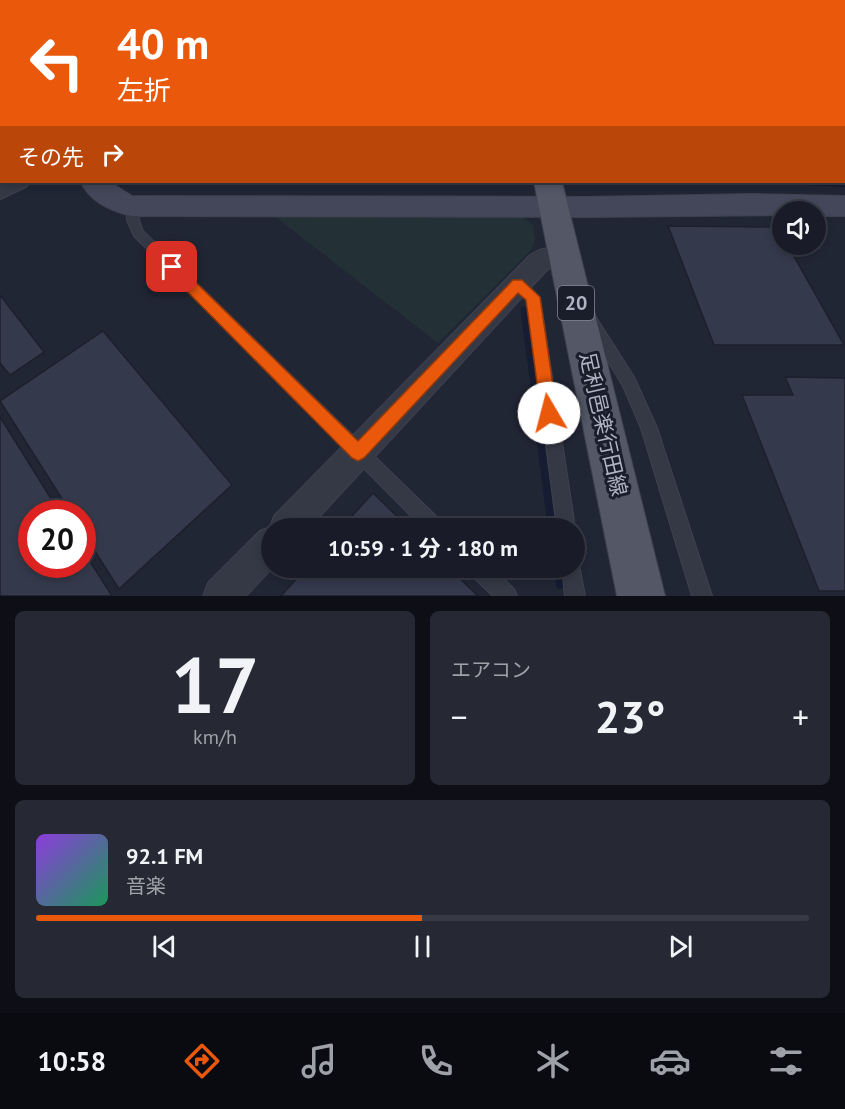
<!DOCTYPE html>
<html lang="ja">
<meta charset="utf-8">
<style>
:root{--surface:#191c28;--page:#262934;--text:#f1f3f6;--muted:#9fa1a8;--line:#373a45;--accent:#ea580c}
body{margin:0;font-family:"PT Sans","Noto Sans JP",sans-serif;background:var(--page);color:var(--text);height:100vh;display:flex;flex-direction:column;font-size:22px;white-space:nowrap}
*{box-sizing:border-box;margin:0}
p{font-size:20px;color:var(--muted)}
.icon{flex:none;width:33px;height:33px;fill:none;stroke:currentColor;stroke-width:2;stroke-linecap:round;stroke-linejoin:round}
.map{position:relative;height:596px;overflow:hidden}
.side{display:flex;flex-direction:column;gap:15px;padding:15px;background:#0e0f16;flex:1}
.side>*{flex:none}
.banner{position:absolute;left:0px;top:0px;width:846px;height:183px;box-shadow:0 3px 9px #0003,0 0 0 2px var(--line);background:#ea580c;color:#fff;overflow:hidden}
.tools{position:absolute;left:772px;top:201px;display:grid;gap:12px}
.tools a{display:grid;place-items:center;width:54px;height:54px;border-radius:50%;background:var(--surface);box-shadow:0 3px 9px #0003,0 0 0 2px var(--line);font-size:30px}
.speed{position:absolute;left:18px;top:500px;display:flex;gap:12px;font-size:30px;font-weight:700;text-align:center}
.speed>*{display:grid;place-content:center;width:78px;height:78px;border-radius:50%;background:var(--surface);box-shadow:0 3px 9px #0003,0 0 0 2px var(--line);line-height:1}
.speed .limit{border:9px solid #d22;background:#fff;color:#111}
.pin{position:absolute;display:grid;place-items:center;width:51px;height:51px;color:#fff;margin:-26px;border-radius:12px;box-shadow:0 3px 9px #0006}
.me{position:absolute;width:66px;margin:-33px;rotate:352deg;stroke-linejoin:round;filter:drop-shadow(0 0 4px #0008)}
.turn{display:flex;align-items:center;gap:21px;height:126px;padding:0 18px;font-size:27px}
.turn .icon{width:78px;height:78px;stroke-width:2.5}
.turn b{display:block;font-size:42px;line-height:51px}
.then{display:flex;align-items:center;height:57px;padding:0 18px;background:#0003;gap:12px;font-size:22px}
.big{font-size:45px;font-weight:700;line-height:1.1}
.side .widget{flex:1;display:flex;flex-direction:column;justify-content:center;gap:9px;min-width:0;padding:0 21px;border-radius:9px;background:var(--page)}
.side .dial{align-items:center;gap:0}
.dial b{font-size:78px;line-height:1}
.song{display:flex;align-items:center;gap:18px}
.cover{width:72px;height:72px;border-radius:9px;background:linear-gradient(135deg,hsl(270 70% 55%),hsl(150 70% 35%))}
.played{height:6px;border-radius:3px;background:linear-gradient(90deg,var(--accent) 50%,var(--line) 50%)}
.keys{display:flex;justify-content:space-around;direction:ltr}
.heat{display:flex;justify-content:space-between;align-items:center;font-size:33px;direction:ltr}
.side .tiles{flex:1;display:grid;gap:15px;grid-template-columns:1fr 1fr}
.widget:last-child{grid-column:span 2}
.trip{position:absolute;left:261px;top:518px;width:324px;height:60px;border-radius:30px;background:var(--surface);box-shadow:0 3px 9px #0003,0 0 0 2px var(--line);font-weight:700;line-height:60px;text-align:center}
.menu{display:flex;height:96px;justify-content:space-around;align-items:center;background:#0a0b10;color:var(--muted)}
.menu .icon{width:42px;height:42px}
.menu .current{color:var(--accent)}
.menu b{font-size:27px;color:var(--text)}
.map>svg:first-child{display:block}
.green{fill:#233136}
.water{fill:#161c32}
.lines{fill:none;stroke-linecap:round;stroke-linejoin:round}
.stream-far1{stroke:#161c32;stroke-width:7}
.stream{stroke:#161c32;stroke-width:8}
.building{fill:#34394c;stroke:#1c202d;stroke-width:1.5}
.lane-casing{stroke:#3e4250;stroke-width:2}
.street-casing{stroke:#3e4250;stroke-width:2}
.secondary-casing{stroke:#3e4250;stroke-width:2}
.primary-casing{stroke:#3e4250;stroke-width:2}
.lane{fill:#353946;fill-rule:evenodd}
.street{fill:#353946;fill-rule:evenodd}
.secondary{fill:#434759;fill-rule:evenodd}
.primary{fill:#535766;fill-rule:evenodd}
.route{fill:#ea580c;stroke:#983908;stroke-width:1.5}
.labels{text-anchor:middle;stroke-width:6;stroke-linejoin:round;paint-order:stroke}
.shield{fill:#1a1e2b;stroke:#828695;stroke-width:1.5}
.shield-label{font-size:20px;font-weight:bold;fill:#afb3c3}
.street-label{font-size:21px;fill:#afb3c3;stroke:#1a1e2b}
</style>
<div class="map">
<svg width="845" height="596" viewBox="0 0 845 596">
<rect width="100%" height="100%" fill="#212635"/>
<path class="green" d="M273,215H519L533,225L535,240L531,250L438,343Z"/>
<path class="water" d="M530,0H756L757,1L531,2Z
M845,99V187L809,185H623L611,182H844Z"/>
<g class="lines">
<path class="stream-far1" d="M524,310L535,393"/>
<path class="stream" d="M534,391L552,528
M558,567L560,585"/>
</g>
<path class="building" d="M204,0H308L311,2H200Z
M313,0H378L375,2Z
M668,226L777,227L783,237V244H787L844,345H714Z
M0,295L44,352L10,375L0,363Z
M103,331L232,485L119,589L82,531V513H71L0,401Z
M785,377L845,378V591H819L742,395H793Z
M0,417L60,513H32V564H82V549L112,596H0Z
M373,493L409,528H341Z
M307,567H448L478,596H281Z"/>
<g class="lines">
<defs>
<path id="lane" d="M132,202L138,206L139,220L143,231L442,522L445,528H423L134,236L127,220L126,206Z
M518,279L523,280L540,298L575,528L574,529L557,528L527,300L511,284L513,280Z
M592,317L597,319L634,377L657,428L712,596H692L641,428L623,386L585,323L587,319Z
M574,559L578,560L585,596H565L562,567H574Z
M468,567H491L514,589L517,596H493L470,574Z"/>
<path id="street" d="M0,182L2,181L30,182L26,187L0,199Z
M565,244L573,246L577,253L573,260L548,269L309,528H272L273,567L246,596H203L208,583L260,531L270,527L274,516L530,255L539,250Z"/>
<path id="secondary" d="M757,0H776L777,2H758Z
M844,75H845V90H844Z
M0,85H2V100L0,99Z
M81,182H110L132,196L589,197L752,194L845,196V216H816V212H783V215L589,217L132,216C111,211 90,202 81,182Z"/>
<path id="primary" d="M500,0H518L519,2H500Z
M534,182H562L665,596H617Z"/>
</defs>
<use href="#lane" class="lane-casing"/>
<use href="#street" class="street-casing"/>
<use href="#secondary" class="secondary-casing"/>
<use href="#primary" class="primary-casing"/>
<use href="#lane" class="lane"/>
<use href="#street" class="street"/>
<use href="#secondary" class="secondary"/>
<use href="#primary" class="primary"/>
</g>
<path class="route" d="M172,262L177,264L358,441L513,280H522L540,297L557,413L555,418L549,421L544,418L541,413L526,300L518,293L364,458L358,461L352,458L167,271L165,267Z"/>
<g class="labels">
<rect class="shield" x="558" y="286" width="36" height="34" rx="4.5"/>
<g class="shield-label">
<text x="576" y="310">20</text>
</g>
<g class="street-label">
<text transform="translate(603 424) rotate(77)" y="7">足利邑楽行田線</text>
</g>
</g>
</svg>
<div class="tools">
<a><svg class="icon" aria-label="sound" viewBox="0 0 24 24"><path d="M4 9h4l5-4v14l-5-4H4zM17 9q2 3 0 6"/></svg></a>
</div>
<div class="speed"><div class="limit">20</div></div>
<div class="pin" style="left:172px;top:267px;background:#d93025"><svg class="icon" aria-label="arrive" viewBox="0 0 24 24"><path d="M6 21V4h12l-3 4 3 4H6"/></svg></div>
<svg class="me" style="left:549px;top:413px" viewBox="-20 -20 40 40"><circle r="19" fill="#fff"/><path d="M0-13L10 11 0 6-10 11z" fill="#ea580c"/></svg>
<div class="trip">10:59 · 1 分 · 180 m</div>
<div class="banner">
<div class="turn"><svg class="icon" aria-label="left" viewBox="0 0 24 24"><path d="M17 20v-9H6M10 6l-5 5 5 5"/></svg><div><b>40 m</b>左折</div></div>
<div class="then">その先<svg class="icon" aria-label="right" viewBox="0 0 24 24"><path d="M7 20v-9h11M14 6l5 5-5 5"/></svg></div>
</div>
</div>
<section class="side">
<div class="tiles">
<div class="widget dial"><b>17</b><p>km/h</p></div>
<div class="widget"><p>エアコン</p>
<div class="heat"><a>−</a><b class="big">23°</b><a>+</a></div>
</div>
<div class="widget">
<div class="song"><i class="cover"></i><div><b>92.1 FM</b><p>音楽</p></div></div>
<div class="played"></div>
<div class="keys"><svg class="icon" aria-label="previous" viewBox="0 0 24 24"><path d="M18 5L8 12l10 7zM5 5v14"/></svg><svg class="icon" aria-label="pause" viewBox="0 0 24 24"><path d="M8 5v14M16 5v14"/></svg><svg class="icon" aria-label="next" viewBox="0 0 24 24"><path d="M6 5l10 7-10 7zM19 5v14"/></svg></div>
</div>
</div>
</section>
<nav class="menu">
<b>10:58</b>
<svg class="icon current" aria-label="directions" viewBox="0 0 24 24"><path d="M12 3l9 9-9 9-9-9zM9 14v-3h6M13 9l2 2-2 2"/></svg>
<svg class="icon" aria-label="music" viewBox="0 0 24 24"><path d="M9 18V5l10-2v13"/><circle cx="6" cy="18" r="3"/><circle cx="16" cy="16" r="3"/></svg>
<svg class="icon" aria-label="phone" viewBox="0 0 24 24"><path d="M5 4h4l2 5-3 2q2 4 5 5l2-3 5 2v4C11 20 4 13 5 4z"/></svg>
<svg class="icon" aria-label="climate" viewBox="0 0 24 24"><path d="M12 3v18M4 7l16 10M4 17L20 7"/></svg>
<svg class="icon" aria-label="car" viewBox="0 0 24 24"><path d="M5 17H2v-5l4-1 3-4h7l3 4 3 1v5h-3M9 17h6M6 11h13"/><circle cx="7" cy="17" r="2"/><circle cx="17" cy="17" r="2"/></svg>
<svg class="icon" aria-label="filters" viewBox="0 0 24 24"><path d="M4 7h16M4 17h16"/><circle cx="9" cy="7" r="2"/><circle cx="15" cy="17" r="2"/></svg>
</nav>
